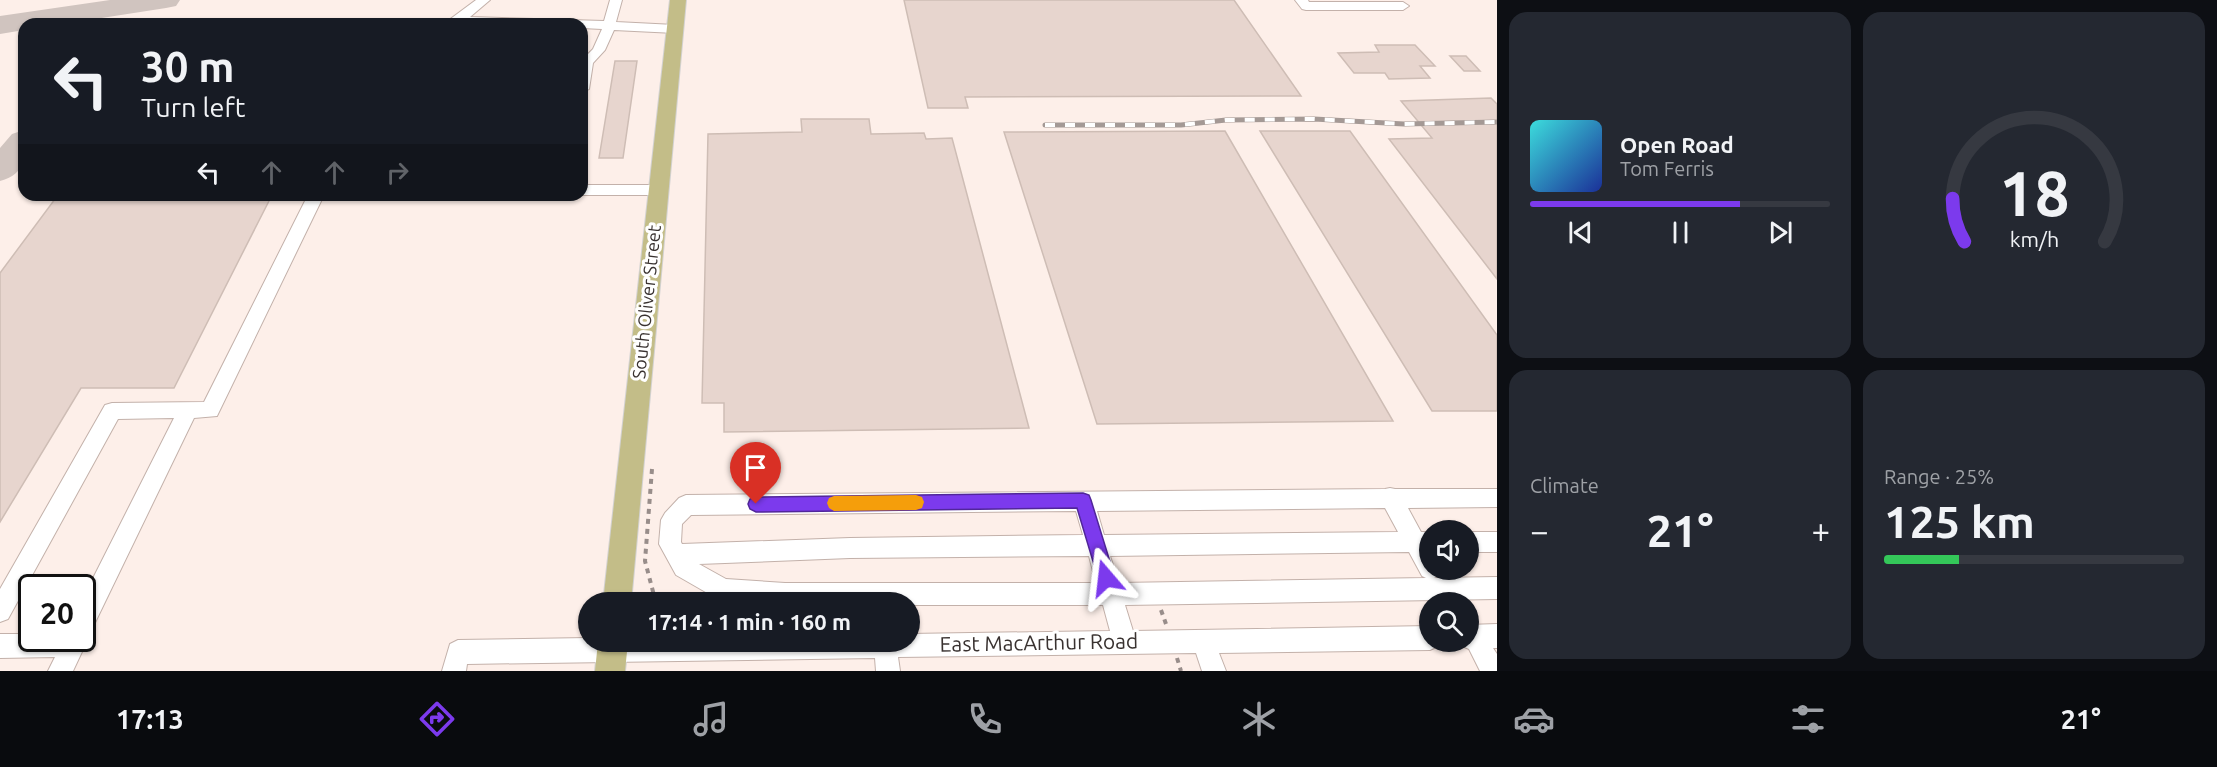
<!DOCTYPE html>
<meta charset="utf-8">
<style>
:root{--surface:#171b24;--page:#242831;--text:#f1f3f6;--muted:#9ea1a6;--line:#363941;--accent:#7c3aed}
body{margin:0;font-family:Ubuntu,sans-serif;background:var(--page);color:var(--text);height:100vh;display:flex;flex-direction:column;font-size:22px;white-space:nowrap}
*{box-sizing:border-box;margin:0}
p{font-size:20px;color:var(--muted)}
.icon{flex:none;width:33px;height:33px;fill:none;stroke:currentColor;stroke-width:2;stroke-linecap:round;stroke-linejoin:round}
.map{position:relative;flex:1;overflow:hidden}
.details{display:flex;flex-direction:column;gap:12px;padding:12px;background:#0d0f14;width:720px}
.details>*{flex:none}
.guide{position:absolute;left:18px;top:18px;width:570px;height:183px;border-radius:18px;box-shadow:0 2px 4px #0004;background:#171b24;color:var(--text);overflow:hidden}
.fabs{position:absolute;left:1419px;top:520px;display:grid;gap:12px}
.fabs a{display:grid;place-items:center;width:60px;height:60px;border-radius:50%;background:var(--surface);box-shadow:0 2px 4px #0004;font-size:30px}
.speed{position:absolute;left:18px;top:574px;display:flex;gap:12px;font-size:30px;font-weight:700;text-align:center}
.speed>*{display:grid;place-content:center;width:78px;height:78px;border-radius:50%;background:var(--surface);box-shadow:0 2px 4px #0004;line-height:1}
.speed .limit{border:3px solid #111;border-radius:9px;background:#fff;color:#111}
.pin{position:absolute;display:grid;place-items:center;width:51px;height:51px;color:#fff;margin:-62px -26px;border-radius:50% 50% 50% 0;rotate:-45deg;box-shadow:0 0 6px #0007}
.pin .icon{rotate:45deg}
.me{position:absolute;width:66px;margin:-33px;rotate:343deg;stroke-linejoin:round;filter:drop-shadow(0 0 4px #0008)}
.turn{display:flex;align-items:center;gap:21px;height:126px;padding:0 24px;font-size:27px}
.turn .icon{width:78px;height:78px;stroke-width:2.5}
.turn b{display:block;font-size:42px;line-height:51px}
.lanes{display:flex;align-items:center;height:57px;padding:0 24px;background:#0003;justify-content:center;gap:30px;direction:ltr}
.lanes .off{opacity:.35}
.big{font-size:45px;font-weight:600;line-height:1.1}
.details .card{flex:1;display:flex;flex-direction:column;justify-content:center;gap:9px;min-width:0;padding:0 21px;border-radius:18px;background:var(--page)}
.details .dial{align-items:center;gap:0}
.dial svg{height:156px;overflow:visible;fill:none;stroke:var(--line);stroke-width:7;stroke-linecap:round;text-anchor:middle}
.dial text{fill:var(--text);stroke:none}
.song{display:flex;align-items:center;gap:18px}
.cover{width:72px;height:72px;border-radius:9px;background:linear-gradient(135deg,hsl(180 70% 55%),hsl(230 70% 35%))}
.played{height:6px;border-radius:3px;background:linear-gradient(90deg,var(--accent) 70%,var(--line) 70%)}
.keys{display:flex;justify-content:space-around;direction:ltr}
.heat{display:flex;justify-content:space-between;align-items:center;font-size:33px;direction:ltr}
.charge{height:9px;border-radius:4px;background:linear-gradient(90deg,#34c759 25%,var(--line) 0)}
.details .tiles{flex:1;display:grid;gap:12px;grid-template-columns:repeat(2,1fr)}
.trip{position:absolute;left:578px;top:592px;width:342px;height:60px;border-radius:30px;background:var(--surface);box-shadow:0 2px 4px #0004;font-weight:600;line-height:60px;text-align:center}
.tabs{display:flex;height:96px;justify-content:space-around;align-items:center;background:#090b0e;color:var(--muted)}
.tabs .icon{width:42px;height:42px}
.tabs .selected{color:var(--accent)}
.tabs b{font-size:27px;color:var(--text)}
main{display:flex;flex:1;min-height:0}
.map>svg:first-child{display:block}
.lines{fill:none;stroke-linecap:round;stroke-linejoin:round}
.taxiway{fill:#d0c4bf;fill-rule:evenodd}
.building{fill:#e7d5ce;stroke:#cebdb5;stroke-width:1.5}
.minor-casing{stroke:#c3b1aa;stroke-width:2}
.major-casing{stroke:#d3d2d1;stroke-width:2}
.path{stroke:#988d8a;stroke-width:4;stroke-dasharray:5 5;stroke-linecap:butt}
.minor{fill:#fff;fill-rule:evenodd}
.major{fill:#c3bd88;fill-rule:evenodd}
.rail-casing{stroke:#a49995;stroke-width:5}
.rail{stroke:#fff;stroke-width:4;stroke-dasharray:10;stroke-linecap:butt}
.route{fill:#7c3aed;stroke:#51269a;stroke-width:1.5}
.slow{fill:#f59e0b}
.labels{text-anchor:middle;stroke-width:6;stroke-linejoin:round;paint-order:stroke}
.street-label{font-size:18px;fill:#393230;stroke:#fff}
.near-street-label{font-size:21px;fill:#393230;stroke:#fff}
</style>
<main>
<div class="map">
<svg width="1497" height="671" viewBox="0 0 1497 671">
<rect width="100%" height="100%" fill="#fdefe9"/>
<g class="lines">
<path class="taxiway" d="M110,0H180L176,6L166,8L63,24H24V30L0,34V16Z
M24,130C24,155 28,174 0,181V148L12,134Z"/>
</g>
<path class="building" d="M904,0H1234L1301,96L965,97L968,108H928Z
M1375,45H1415L1435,66H1420L1430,78L1389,79L1385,73H1354L1338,53L1379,52Z
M1450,56H1466L1480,71H1464Z
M615,61H637L623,158H599Z
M1491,98L1497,104V279L1389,139L1432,138L1401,101Z
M801,119H869L871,134L924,133L926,139L952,138L1029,428L724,432V403H702L708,134L802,132Z
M1225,131L1393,421L1097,424L1004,132Z
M1260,131H1350L1497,335V411H1432Z
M58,195H272L174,388H81L0,522V273Z"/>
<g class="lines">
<defs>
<path id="minor" d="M476,0H490L470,17L604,21L610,0H622L616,22L675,25L681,29L675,33L614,30L605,50L593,63L589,89L582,93V60L593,49L602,29L582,28V24H447L449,20Z
M1295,0H1308L1309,2H1403L1409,6L1403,10H1306L1302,9Z
M582,185H659L664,186L667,190L664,194L659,195H582Z
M308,195H324L217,416L194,418L90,633L86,635L88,639L73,671H48L55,657L0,658V634H32V639H82V600L174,418L118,419L8,619L0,622V589L105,405L112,403L204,402Z
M1390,488L1395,489H1497V507L1408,508L1421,532H1430V570H1441L1438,576L1434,578L1497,577V599L1125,605L1133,631L1430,626V642H1440L1438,646L1430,650L1219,653L1226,671H1202L1196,653L898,657L900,671H876L875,658L467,664L466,671H442L450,644L458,640L588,638V642H909V634L1110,631L1103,605H909V603H755L724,601L716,598L676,575L659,544L661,520L665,513L679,498L686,495L1385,489ZM1385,508L1398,532L1104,535L1097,511ZM1076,511L1083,535L850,538L682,544L681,542L682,524L691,515ZM1409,552L1422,576L1426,578L1119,583L1110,556ZM1089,556L1096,583H785L726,579L699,564L850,558Z
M1468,532H1497V552H1468Z
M1497,624V648H1493L1497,654V671H1480L1469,649L1460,645L1458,642H1468V625Z"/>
<path id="major" d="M670,0H686L631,603H603Z
M598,642H628L625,671H595Z"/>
</defs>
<use href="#minor" class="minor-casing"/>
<use href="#major" class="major-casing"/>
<path class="path" d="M652,469L645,561L656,603
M1161,610L1166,624
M1177,658L1181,671"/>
<use href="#minor" class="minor"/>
<use href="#major" class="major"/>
<defs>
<path id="rail" d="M1045,125H1181L1226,120L1314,119L1404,124L1497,122"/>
</defs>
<use href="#rail" class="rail-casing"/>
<use href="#rail" class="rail"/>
</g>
<path class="route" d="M1083,493L1089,495L1091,500L1115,578L1112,584L1106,586L1100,584L1098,578L1077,508L756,512L750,509L748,504L750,499L756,497Z"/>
<path class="slow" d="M916,495L922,497L924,502L922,508L916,510L834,511L829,508L827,503L829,498L834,496Z"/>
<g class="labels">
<g class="street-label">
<text transform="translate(647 302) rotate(-84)" y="6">South Oliver Street</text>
</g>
<g class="near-street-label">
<text transform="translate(1039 643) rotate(-1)" y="7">East MacArthur Road</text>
</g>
</g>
</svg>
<div class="fabs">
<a><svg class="icon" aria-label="sound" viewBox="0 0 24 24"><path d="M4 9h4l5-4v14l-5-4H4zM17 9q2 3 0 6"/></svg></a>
<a><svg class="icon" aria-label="search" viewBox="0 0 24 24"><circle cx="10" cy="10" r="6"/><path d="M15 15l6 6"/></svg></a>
</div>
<div class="speed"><div class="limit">20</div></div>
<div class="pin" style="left:756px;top:504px;background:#d93025"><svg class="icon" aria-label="arrive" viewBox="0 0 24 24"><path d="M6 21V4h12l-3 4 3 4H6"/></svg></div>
<svg class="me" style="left:1106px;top:578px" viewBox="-20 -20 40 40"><path d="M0-17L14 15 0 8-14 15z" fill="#7c3aed" stroke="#fff" stroke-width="4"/></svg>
<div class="trip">17:14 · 1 min · 160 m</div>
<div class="guide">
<div class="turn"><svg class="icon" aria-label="left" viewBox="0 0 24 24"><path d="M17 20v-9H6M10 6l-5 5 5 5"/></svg><div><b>30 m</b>Turn left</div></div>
<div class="lanes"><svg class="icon" aria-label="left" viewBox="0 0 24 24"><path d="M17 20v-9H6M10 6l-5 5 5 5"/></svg><svg class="icon off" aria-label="ahead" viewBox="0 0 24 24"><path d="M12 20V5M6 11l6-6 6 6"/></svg><svg class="icon off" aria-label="ahead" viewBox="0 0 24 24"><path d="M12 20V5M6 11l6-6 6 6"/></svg><svg class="icon off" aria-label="right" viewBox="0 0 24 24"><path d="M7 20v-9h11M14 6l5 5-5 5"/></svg></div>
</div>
</div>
<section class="details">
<div class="tiles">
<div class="card">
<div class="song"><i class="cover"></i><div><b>Open Road</b><p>Tom Ferris</p></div></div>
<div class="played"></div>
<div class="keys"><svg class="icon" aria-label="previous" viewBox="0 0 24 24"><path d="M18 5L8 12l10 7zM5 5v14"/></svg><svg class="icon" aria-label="pause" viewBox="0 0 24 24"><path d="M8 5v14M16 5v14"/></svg><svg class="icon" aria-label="next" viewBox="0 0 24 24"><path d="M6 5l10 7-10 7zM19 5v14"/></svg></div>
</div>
<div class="card dial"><svg viewBox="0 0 100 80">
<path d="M14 69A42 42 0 1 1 86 69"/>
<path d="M14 69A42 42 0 0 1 8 47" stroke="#7c3aed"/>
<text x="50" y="56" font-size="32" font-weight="700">18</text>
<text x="50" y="72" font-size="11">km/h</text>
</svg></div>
<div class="card"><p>Climate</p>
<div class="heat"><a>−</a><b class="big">21°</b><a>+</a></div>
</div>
<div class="card"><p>Range · 25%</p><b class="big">125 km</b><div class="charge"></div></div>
</div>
</section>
</main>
<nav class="tabs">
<b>17:13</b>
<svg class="icon selected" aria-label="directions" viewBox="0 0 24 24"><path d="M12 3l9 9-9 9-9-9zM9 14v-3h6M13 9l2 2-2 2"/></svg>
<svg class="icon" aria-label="music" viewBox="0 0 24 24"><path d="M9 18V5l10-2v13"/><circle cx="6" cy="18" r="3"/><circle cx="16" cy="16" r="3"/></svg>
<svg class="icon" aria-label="phone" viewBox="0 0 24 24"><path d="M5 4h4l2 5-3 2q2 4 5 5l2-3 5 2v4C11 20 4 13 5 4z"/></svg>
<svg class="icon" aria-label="climate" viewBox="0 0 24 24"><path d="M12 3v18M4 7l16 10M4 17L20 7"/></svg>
<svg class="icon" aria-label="car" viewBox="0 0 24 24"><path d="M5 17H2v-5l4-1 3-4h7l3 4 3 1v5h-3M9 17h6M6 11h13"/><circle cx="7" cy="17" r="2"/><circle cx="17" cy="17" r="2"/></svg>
<svg class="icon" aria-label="filters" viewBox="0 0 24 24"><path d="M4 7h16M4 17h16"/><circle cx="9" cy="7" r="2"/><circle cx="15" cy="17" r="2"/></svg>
<b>21°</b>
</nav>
